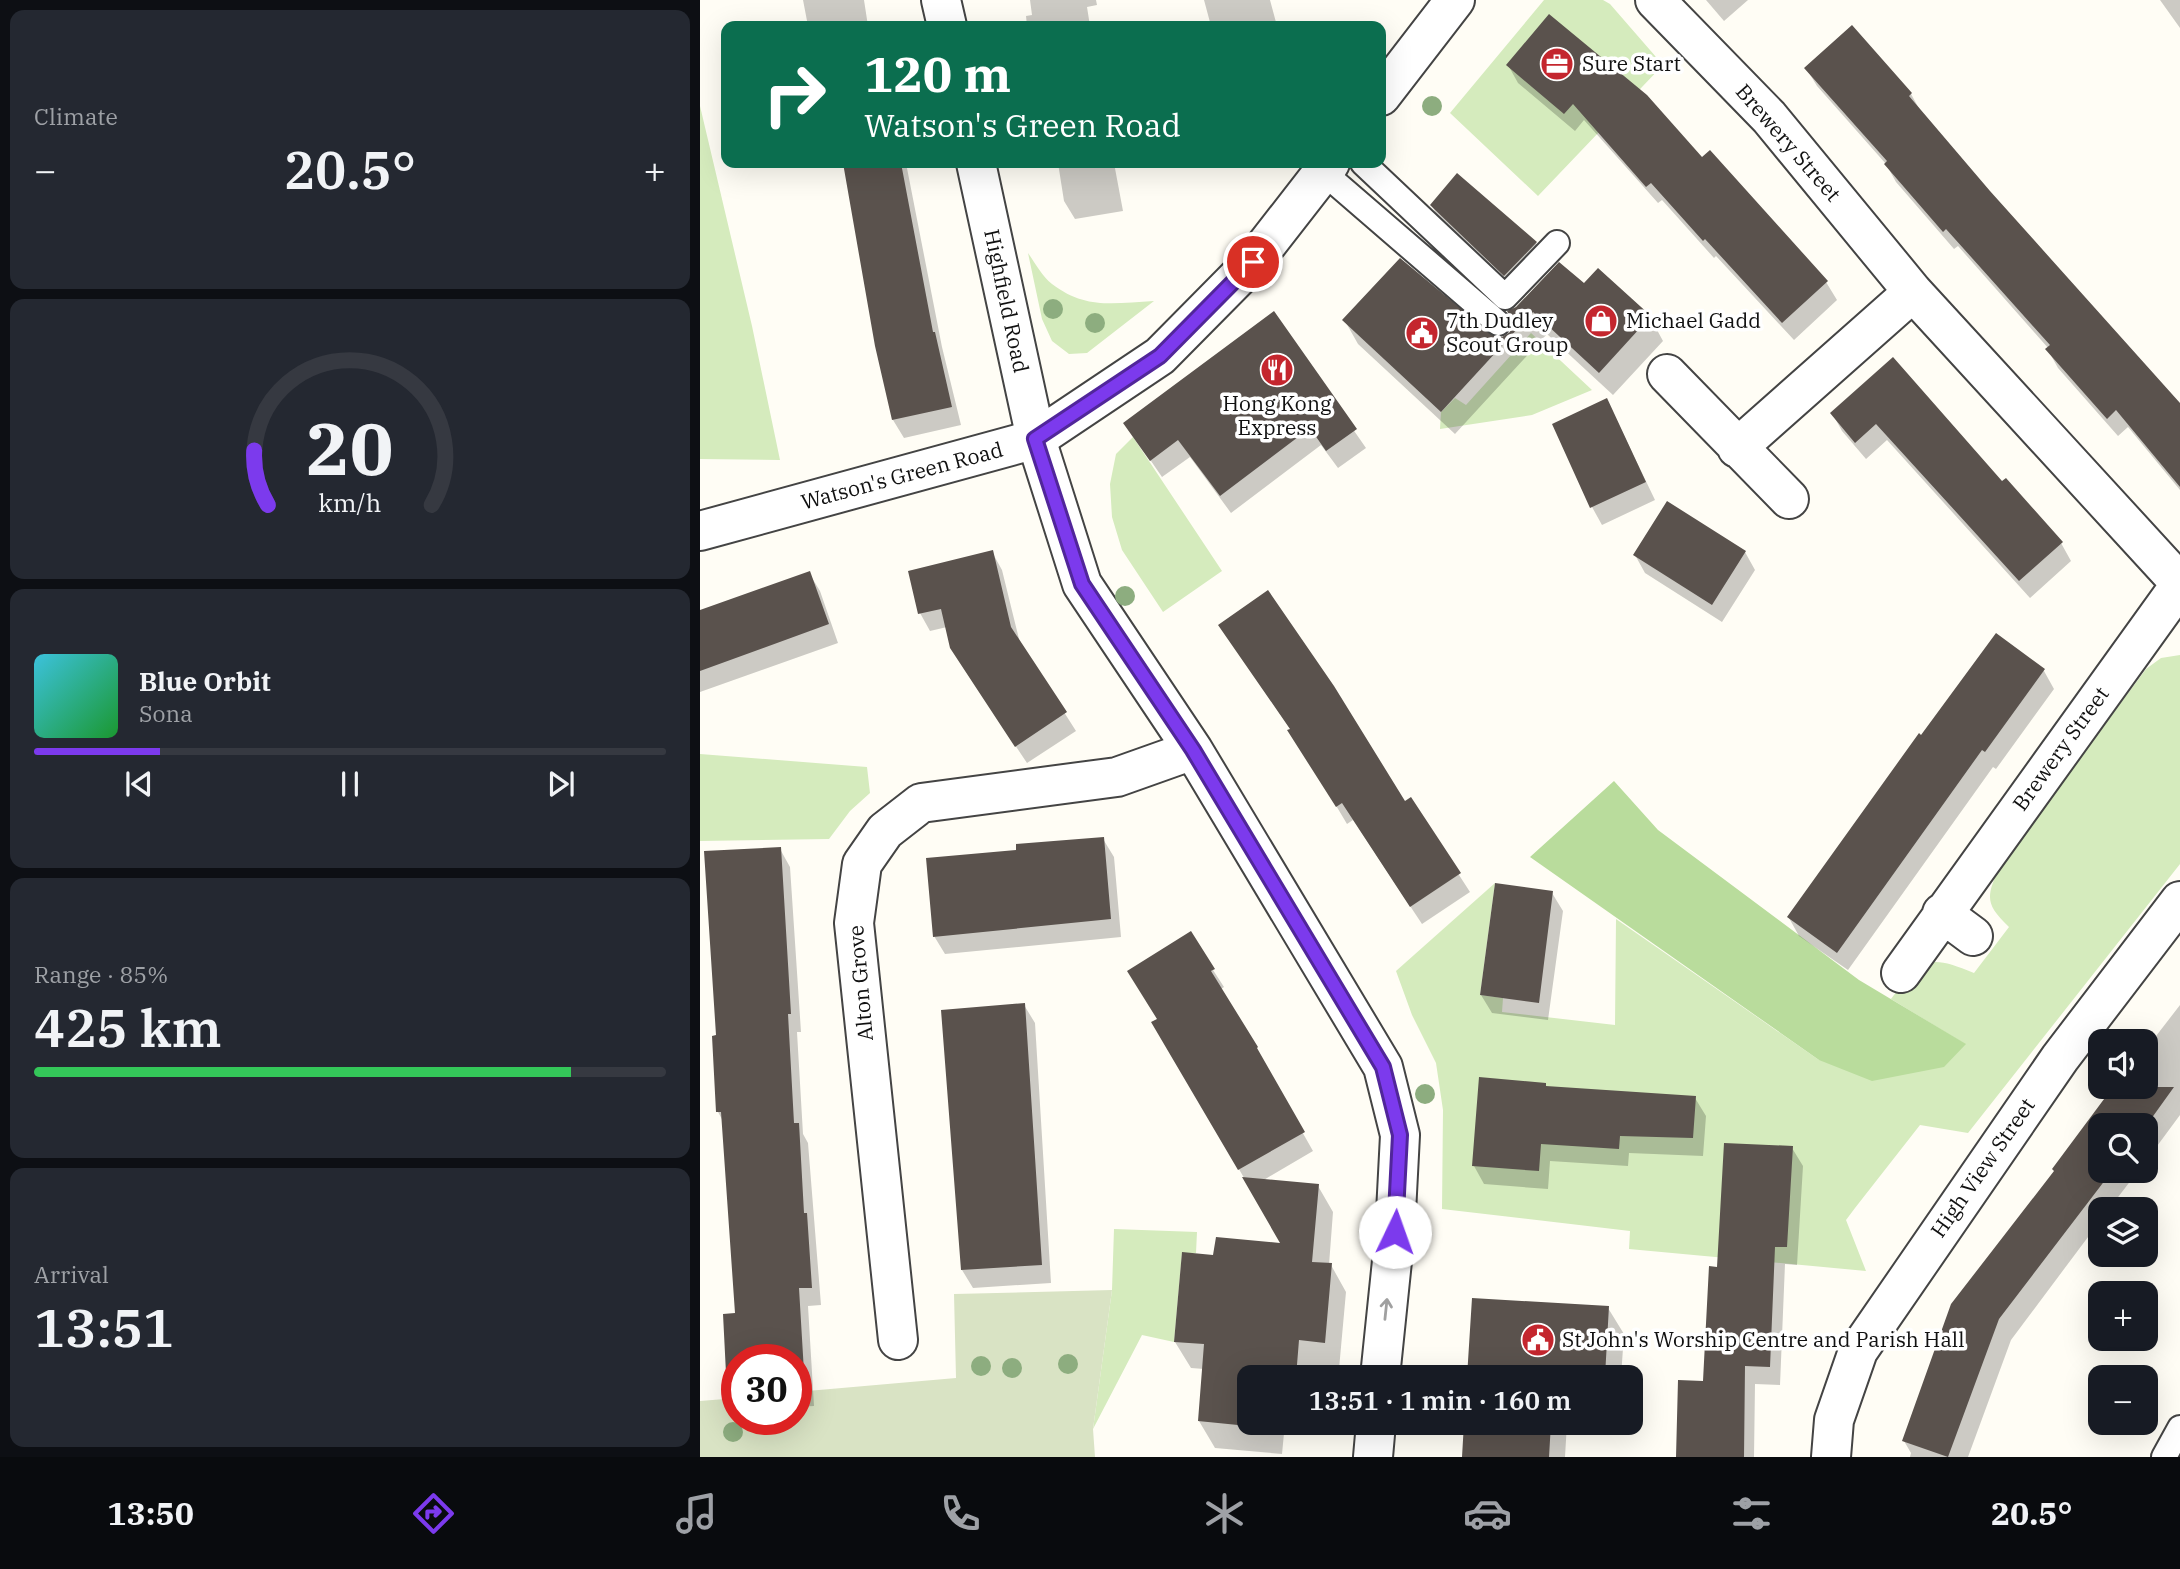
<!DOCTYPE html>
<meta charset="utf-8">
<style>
:root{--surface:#171b24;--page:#242831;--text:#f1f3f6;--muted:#9ea1a6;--line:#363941;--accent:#7c3aed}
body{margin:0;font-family:"IBM Plex Serif",serif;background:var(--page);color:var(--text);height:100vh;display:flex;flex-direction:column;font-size:26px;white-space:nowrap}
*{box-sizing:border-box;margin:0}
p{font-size:23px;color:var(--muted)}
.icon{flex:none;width:38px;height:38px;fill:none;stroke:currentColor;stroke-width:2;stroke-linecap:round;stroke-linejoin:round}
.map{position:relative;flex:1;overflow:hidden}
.details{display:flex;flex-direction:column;gap:10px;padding:10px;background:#0d0f14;width:700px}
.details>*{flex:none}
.top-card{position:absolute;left:21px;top:21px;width:665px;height:147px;border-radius:14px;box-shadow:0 7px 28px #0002;background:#0b6e4f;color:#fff;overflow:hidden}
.controls{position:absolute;left:1388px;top:1029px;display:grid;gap:14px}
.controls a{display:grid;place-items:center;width:70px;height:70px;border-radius:14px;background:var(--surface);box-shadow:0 7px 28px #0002;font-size:35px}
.speed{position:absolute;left:21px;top:1344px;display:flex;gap:14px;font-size:35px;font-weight:700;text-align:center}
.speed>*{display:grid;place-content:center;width:91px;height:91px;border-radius:50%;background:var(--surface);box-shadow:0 7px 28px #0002;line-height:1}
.speed .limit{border:10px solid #d22;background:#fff;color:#111}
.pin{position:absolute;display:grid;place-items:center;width:60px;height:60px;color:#fff;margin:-30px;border:4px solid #fff;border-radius:50%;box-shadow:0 2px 7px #0007}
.me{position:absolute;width:77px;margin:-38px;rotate:3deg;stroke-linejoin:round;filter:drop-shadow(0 0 5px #0008)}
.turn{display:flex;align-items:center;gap:24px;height:147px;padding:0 28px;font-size:32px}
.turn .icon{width:91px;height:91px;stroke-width:2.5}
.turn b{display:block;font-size:49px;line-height:60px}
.big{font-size:52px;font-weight:600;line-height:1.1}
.details .tile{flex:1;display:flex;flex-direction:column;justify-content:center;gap:10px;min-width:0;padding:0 24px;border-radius:14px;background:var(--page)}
.details .dial{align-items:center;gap:0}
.dial svg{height:182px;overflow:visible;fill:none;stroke:var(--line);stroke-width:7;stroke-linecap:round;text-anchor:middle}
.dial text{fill:var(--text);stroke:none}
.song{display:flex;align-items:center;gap:21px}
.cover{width:84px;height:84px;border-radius:10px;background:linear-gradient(135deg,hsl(190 70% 55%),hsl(130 70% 35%))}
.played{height:7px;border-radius:4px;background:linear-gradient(90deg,var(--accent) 20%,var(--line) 20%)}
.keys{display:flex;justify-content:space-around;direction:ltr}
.heat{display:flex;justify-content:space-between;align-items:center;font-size:38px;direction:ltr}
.charge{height:10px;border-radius:5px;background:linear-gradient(90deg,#34c759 85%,var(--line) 0)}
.trip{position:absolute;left:537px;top:1365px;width:406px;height:70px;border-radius:14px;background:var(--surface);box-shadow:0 7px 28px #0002;font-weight:600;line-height:70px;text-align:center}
.tab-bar{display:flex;height:112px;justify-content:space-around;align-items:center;background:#090b0e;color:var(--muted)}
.tab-bar .icon{width:49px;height:49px}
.tab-bar .selected{color:var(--accent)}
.tab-bar b{font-size:32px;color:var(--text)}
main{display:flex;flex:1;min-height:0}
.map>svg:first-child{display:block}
.green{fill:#d5ebbd}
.forest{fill:#b9dc9c}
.cemetery{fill:#d9e3c4}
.shadow{fill:#0003}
.building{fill:#5a524d}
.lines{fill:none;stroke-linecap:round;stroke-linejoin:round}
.service-casing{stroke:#444;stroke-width:28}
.minor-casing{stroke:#444;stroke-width:42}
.tertiary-casing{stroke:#444;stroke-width:42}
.service{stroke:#fff;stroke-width:24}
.minor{stroke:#fff;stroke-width:38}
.tertiary{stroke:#fff;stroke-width:38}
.tree{fill:#8dad7f}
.oneway{stroke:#a0a0a0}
.route-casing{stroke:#51269a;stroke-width:18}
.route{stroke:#7c3aed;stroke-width:12}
.labels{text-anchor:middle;stroke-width:7;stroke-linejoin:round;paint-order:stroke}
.poi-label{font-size:21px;fill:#111;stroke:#fff;text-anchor:start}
.street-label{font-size:21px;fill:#111;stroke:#fff}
</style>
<main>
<section class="details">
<div class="tile"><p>Climate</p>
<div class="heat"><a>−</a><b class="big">20.5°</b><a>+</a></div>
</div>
<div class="tile dial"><svg viewBox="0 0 100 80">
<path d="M14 69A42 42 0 1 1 86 69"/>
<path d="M14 69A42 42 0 0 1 8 45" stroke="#7c3aed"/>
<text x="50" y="56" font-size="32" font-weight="700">20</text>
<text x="50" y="72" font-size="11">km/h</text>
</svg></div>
<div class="tile">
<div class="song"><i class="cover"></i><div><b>Blue Orbit</b><p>Sona</p></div></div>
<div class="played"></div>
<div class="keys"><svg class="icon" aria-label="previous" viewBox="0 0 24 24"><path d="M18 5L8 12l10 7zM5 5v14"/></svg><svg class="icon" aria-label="pause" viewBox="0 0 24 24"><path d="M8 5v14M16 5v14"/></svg><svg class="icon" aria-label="next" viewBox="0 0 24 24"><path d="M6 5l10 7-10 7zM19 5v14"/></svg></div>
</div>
<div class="tile"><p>Range · 85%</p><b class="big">425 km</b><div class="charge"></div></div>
<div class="tile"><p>Arrival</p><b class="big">13:51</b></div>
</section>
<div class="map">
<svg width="1480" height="1457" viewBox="0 0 1480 1457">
<rect width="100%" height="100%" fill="#fffdf5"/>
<path class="green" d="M844,0H903L910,4L963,65L838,196L750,113Z
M0,106L52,326L80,460L0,459Z
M328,253C335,263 342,276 352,284C386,310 415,303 454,301L387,353L369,354L352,341L342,319Z
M831,333L892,390L832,415L740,429L741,412L755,398L766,405Z
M433,437L522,571L463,612L422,550L412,517L410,484L416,454Z
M1480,655V864L1268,1133L1220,1125L1155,1208L1146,1220L1166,1271L929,1249L930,1231L742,1209L743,1110L736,1063L712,1015L696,971L795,883L780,995L803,998L802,1012L915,1025L916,919L1119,1060L1265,1044L1191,999C1221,959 1227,953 1274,973L1309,927C1284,903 1287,897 1299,867L1446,669L1461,658Z
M0,754L167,767L170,793L150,811L129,839L0,841Z
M414,1229L497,1232L496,1253H482L474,1342L442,1335L393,1429L412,1290Z"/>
<path class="forest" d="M914,781L958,830L1159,980L1266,1044L1244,1067L1172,1081L1119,1060L830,857Z"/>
<path class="cemetery" d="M412,1290L393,1429L395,1457H0V1401L37,1398V1419H96V1392L256,1378L254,1294Z"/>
<path class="shadow" d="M103,0H164L168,26H108Z
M330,0H396L397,5L387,7L390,26H327L326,16L332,15Z
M504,0H570L577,26H511Z
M1006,0H1048L1024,21Z
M1460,0H1480V28Z
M808,65L1002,160L1126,282L1137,300L1094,340L1016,256L1014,258L962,200L958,203L884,120L875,131L818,83Z
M1106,68L1211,94L1221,112L1289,192L1478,404L1480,403V490L1428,427L1418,436L1358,368L1348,350L1349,349L1258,246L1254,249L1196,182L1186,164L1117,86Z
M144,163H206L242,347L261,425L204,438L193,420L177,346Z
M358,163H414L423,211L375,219L364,201Z
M758,176L836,243L846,261L816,293L742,224L732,206Z
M884,286L950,317L963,341L913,395L847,334L755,434L658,344L645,321L796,339L804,338L814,327V319Z
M573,314L666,448L638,468L621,445L531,513L490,457L462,477L425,423Z
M1193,359L1302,484L1361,543L1371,561L1330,598L1187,440L1166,459L1142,431L1132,413Z
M907,400L955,500L902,525L892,507Z
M292,552L302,570L320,643L376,731L327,763L263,667L247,627L230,631L220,613Z
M1045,552L1055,570L1022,622L945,573L935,555Z
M109,573L120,591L138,643L0,692V612Z
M520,626L705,803L710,799L770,892L722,924L653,820L647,824L591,730Z
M1296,636L1344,671L1354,689L1296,769L1293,767L1148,970L1099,936L1089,918Z
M403,839L414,857L421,937L245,954L234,936L318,851Z
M80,849L90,867L101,1032H97L103,1134L108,1143L121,1305L108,1306L114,1406L96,1407V1360H37V1407L29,1392L37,1315L23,1121L18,1112V1037Z
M852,893L863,911L848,1020L792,1013L781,995Z
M513,970L524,987L521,989L613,1151L562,1181L618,1186L633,1212L629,1265H631L646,1292L639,1369L614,1366L613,1377H550V1423H585L582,1454L515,1448L499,1421L504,1369L491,1368L475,1342L515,1257L583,1245L454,1023L458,1020L446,1001Z
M324,1005L335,1023L351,1283L273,1288L262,1270Z
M1480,1005V1115L1446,1161V1125H1400V1171H1438L1409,1209H1400V1221L1311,1340L1268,1457H1210L1211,1453L1204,1441L1355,1172L1354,1169L1416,1087H1446V1049Z
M845,1084L847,1088L995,1098L1006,1116L1003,1156L929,1153L928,1166L850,1161L848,1189L784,1184L774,1166Z
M1092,1148L1103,1166L1097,1265L1085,1264L1080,1385L1055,1384L1054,1457H979L1005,1383L1018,1268Z
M774,1300L908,1308L924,1334L921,1377H769Z
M766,1423H867L865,1457H764Z"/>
<path class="building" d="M849,14L947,95L1002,157L1010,150L1128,281L1082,323L1005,239L1003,241L951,183L946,187L873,104L864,114L806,65Z
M1152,25L1212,93L1209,96L1290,191L1480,403V487L1416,410L1407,419L1345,349L1350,345L1246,229L1243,232L1184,164L1187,161L1104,68Z
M143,163H201L233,332H235L252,407L192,420L175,346Z
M757,173L837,242L804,276L730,205Z
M700,258L795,337H802L810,332L812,319L807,311L816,307L859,262L884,283L898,268L951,316L899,373L833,312L741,412L642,320Z
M574,311L657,429L626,451L610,428L520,496L478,440L450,461L423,423Z
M1193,357L1302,481L1306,478L1363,542L1319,581L1176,424L1155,443L1130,413Z
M907,398L946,482L890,508L852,424Z
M967,501L1046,551L1012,605L933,555Z
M293,550L311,627L367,712L315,747L250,648L241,609L218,614L208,571Z
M110,571L129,624L0,671V610Z
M568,590L634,686L705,801L711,797L761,873L710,907L642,803L636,807L587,730L590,729L518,625Z
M1296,633L1345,669L1285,752L1282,750L1137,953L1087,917L1219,733L1221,735Z
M404,837L411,919L233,937L226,858L316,850V844Z
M81,847L91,1014H88L94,1123H99L104,1213H107L112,1288H99L105,1389H96V1360H37V1392L27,1393L23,1314L35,1313L21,1112H16L12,1036L16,1035L4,851Z
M795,883L853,891L839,1003L780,995Z
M491,931L515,969L511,971L558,1047L557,1048L605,1132L538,1170L451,1022L457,1019L427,971Z
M325,1003L342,1265L261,1270L241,1010Z
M779,1077L846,1083V1086L996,1096L993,1138L920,1136L919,1149L841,1144L839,1171L772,1166Z
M1413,1087H1474L1446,1126L1400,1125V1171H1412L1299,1319L1248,1457L1202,1441L1251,1304L1354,1171L1352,1169Z
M1024,1143L1093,1146L1087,1247H1075L1070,1367L1045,1366L1044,1457H976L978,1380L1003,1381L1009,1266L1017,1267Z
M542,1177L619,1184L612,1262L632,1263L625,1343L599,1340L596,1377H550V1423H568V1428L498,1421L504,1344L474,1342L482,1252L513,1255L516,1237L580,1243Z
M772,1298L909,1306L905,1376L854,1373V1377H767Z
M764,1423H851L849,1457H762Z"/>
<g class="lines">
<defs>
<path id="service" d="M663,163L805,297L857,243
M623,172L798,323
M1464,1457L1480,1428"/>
<path id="minor" d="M241,0L247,26
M955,0L1069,117L1213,292L1480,583
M276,163L336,439L382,584L493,750L683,1067L700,1135L695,1232L680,1377
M967,374L1089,499
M1037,448L1213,292
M1242,913L1273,936
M1201,973L1480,585
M198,1340L154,923L162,864L185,831L221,803L417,777L493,750
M673,1457L676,1423
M1131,1457L1134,1420L1158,1351L1360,1058L1480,901"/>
<path id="tertiary" d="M681,96L755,0
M0,531L336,439L460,356L553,262L630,163"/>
</defs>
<use href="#service" class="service-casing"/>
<use href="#minor" class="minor-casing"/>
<use href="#tertiary" class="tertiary-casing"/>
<use href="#service" class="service"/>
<use href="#minor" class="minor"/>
<use href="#tertiary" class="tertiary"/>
</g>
<g class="tree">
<circle cx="732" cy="106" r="10"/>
<circle cx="353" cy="309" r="10"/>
<circle cx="395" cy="323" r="10"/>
<circle cx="425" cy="596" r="10"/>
<circle cx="725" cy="1094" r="10"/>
<circle cx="368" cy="1364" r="10"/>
<circle cx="281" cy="1366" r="10"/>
<circle cx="312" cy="1368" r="10"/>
<circle cx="33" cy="1432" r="10"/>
</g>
<defs><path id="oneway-shaft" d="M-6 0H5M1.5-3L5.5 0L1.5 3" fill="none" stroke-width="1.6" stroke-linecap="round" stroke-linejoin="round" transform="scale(1.75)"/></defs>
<use class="oneway" href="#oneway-shaft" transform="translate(686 1309) rotate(-84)"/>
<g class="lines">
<defs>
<path id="route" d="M553,262L460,356L335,439L382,584L493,750L683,1067L700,1135L695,1232"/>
</defs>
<use href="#route" class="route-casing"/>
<use href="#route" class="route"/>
</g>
<defs>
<symbol id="office-disc" viewBox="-11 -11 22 22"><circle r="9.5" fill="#c4262e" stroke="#fff"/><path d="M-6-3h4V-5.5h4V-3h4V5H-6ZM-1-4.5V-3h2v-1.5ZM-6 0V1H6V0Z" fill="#fff"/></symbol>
<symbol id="shop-disc" viewBox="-11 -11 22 22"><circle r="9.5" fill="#c4262e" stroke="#fff"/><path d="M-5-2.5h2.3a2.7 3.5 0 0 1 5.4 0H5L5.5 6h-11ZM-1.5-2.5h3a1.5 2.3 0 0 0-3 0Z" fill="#fff"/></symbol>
<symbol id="civic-disc" viewBox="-11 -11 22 22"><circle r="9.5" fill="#c4262e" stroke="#fff"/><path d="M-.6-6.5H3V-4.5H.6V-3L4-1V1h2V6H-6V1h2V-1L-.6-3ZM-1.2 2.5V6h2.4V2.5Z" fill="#fff"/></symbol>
<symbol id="restaurant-disc" viewBox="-11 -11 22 22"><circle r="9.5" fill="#c4262e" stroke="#fff"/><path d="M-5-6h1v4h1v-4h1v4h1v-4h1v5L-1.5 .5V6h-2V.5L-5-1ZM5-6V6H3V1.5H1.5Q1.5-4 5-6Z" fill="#fff"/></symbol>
</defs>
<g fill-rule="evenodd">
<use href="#office-disc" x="838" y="45" width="38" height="38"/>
<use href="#shop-disc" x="882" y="302" width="38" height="38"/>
<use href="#civic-disc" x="703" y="314" width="38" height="38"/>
<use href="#restaurant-disc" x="558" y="351" width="38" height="38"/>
<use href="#civic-disc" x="819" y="1321" width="38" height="38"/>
</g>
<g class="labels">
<g class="poi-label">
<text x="882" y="71">Sure Start</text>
<text x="746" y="328">7th Dudley<tspan x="746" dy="24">Scout Group</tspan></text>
<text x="926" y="328">Michael Gadd</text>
<text x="577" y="411" text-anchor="middle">Hong Kong<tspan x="577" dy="24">Express</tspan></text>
<text x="862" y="1347">St John's Worship Centre and Parish Hall</text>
</g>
<g class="street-label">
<text transform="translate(1088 143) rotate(49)" y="7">Brewery Street</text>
<text transform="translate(306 301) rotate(78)" y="7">Highfield Road</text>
<text transform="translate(202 476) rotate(-15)" y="7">Watson's Green Road</text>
<text transform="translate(1361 749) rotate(-54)" y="7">Brewery Street</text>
<text transform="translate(161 983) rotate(-95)" y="7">Alton Grove</text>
<text transform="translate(1283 1168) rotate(-55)" y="7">High View Street</text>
</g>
</g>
</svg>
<div class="controls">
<a><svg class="icon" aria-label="sound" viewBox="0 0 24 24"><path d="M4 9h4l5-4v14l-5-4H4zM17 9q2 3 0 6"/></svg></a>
<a><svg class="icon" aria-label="search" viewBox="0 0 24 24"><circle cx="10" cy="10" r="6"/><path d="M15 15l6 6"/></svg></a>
<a><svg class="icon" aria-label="layers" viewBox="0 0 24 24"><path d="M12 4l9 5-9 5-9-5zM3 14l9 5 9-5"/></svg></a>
<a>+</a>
<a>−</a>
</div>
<div class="speed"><div class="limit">30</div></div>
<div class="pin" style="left:553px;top:262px;background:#d93025"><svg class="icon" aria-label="arrive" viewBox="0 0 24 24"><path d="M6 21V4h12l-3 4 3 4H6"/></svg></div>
<svg class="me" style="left:695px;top:1232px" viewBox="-20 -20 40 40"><circle r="19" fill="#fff"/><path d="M0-13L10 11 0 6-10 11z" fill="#7c3aed"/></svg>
<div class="trip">13:51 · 1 min · 160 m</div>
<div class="top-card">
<div class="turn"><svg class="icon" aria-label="right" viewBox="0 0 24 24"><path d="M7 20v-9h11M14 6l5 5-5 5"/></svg><div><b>120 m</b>Watson's Green Road</div></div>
</div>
</div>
</main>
<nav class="tab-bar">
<b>13:50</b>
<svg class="icon selected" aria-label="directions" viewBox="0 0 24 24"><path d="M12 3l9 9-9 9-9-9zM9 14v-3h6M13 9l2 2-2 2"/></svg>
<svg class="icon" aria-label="music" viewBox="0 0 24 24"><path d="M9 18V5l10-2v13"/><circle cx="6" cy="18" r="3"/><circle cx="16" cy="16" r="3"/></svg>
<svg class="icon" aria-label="phone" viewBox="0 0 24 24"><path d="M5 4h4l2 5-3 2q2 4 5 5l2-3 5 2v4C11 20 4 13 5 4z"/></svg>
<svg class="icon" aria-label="climate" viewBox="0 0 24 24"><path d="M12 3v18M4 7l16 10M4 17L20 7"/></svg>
<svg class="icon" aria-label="car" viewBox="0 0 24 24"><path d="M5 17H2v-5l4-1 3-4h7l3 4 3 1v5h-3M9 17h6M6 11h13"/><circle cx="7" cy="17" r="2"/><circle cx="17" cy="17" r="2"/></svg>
<svg class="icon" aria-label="filters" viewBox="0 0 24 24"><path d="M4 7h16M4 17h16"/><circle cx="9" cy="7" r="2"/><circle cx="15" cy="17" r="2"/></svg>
<b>20.5°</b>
</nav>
